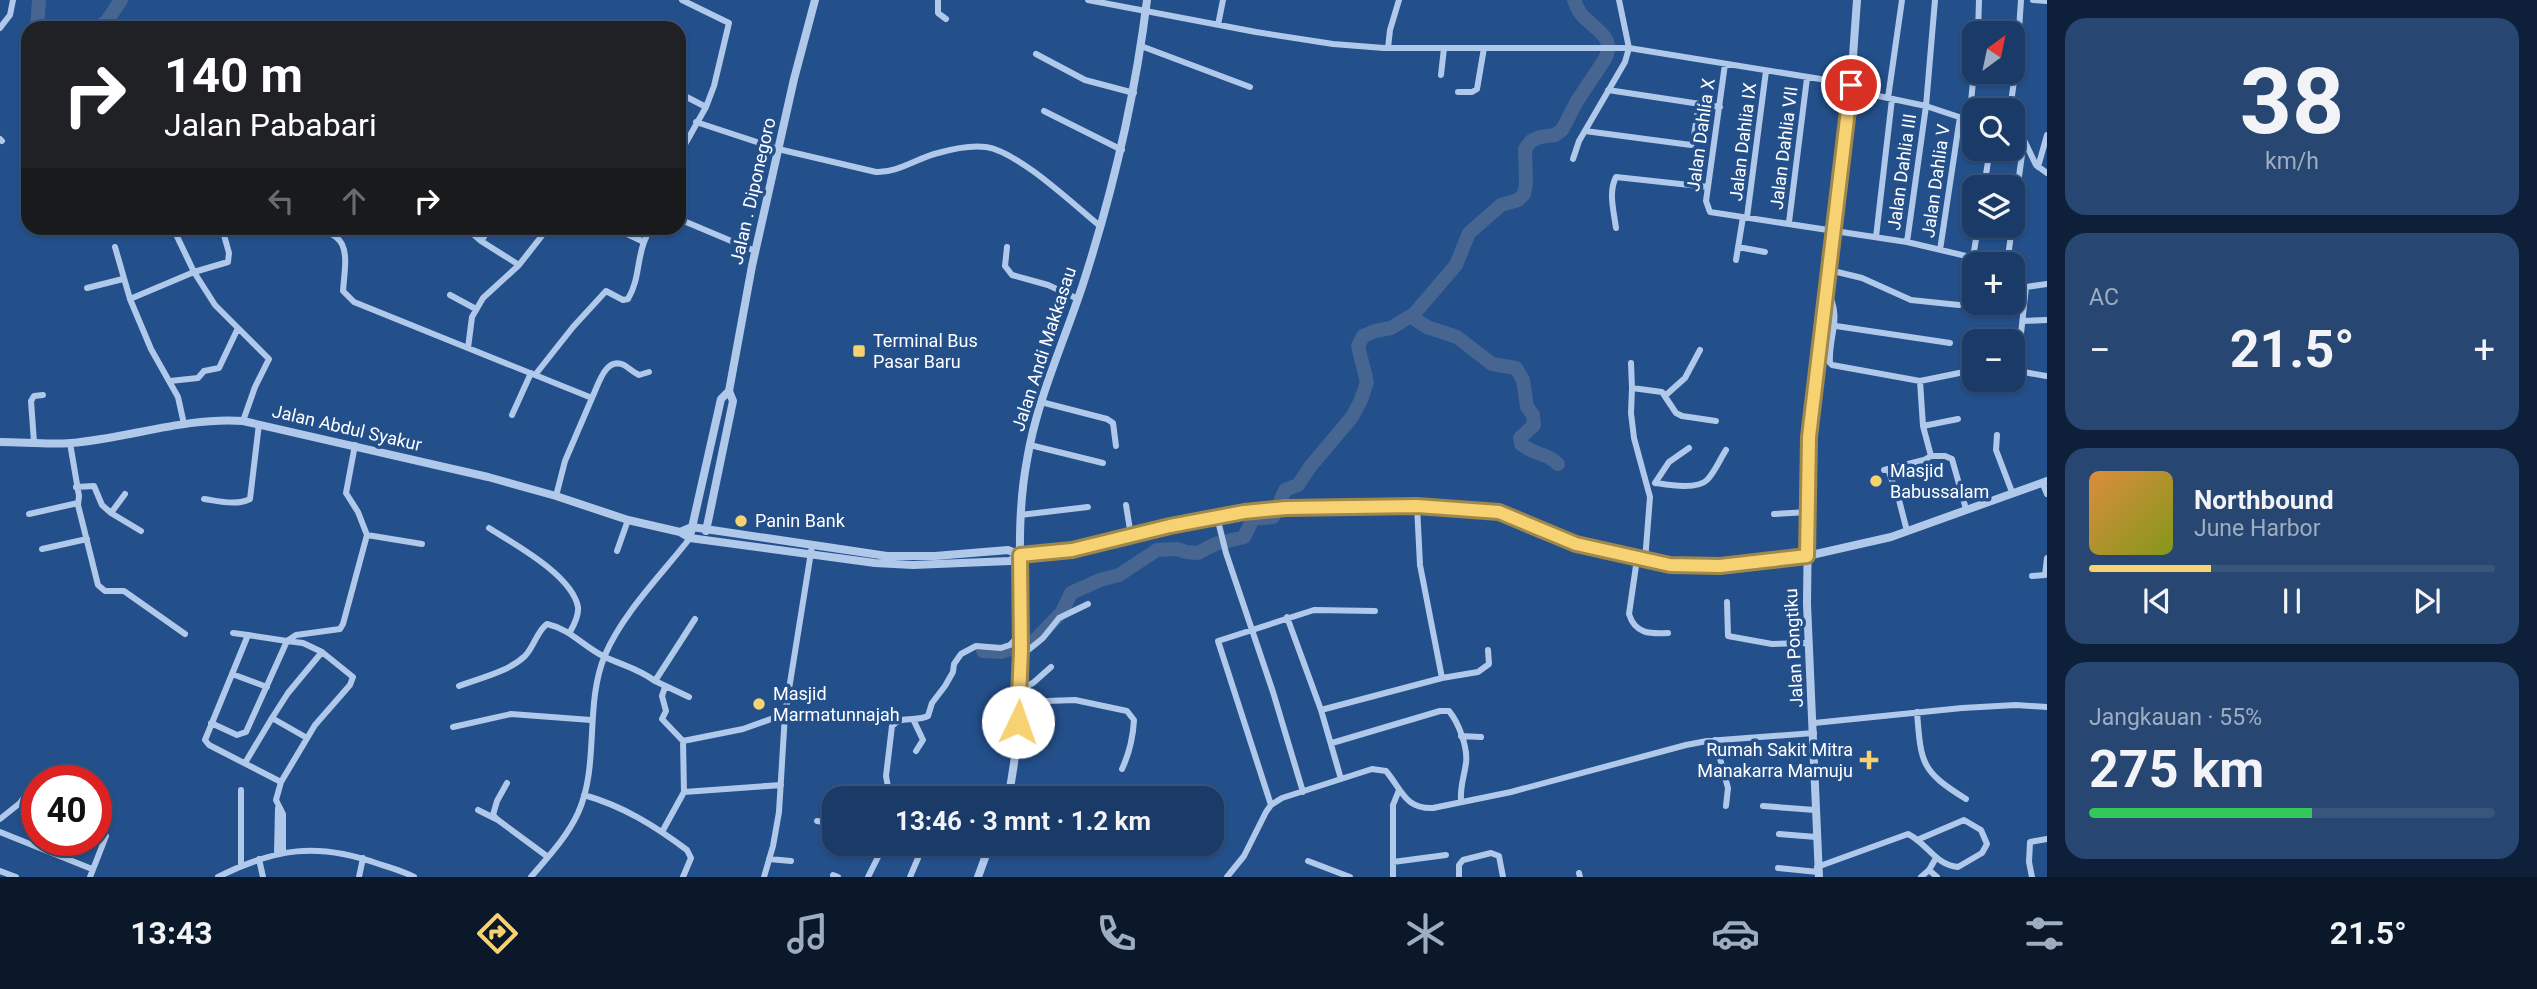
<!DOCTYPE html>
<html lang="id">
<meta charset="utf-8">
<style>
:root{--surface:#1a3b68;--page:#274671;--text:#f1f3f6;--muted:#9fadc0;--line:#38557c;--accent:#f6d272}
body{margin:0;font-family:Roboto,sans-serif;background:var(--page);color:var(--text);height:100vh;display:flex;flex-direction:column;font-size:26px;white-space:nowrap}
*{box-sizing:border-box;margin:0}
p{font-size:23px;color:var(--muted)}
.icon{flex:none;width:38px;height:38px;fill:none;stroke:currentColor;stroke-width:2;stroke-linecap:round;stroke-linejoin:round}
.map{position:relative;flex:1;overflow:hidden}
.panel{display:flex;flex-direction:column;gap:18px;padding:18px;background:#0e2039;width:490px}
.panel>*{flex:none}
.banner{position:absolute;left:21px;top:21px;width:665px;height:214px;border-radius:21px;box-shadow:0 2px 5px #0004,0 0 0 2px var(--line);background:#202124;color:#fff;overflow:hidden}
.needle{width:46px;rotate:33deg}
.controls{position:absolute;left:1962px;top:21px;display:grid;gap:14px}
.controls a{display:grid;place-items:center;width:63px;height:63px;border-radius:14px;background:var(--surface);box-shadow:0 2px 5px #0004,0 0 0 2px var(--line);font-size:35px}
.speed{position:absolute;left:21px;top:765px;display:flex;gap:14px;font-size:35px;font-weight:700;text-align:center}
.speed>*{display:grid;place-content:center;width:91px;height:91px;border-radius:50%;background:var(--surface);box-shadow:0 2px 5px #0004,0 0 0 2px var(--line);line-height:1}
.speed .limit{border:10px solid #d22;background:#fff;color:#111}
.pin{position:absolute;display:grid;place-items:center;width:60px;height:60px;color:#fff;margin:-30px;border:4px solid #fff;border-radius:50%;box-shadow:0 2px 7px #0007}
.me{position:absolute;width:77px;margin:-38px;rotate:3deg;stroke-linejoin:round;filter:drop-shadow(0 0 5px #0008)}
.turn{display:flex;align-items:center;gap:24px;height:147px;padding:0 28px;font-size:32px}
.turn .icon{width:91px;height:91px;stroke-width:2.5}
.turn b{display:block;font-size:49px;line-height:60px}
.lanes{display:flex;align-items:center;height:66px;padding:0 28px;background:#0003;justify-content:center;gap:35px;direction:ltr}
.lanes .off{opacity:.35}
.big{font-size:52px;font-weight:700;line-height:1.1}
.panel .widget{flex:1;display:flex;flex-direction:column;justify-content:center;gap:10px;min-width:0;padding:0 24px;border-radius:21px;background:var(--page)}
.panel .dial{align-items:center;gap:0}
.dial b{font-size:91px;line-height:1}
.song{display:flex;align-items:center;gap:21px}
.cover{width:84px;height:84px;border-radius:10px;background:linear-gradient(135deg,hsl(30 70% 55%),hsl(70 70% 35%))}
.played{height:7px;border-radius:4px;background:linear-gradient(90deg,var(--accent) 30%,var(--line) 30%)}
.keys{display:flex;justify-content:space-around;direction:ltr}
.heat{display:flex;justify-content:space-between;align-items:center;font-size:38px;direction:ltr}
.charge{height:10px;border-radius:5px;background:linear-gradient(90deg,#34c759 55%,var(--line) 0)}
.trip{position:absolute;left:822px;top:786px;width:402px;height:70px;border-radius:21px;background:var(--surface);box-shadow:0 2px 5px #0004,0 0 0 2px var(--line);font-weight:700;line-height:70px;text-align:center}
.tab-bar{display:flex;height:112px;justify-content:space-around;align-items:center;background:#0a182a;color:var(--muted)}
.tab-bar .icon{width:49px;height:49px}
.tab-bar .current{color:var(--accent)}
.tab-bar b{font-size:32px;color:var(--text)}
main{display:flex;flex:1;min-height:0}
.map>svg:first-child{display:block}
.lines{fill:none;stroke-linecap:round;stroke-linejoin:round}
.river{stroke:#466590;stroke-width:14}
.minor{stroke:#b0c9ea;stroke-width:6}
.tertiary{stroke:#b0c9ea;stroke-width:8}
.route-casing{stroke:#a0884a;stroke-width:18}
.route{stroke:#f6d272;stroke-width:12}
.poi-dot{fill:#f6d272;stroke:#234f8a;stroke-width:2.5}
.labels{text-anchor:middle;stroke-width:7;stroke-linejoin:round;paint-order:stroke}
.street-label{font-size:18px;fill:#fff;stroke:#234f8a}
.poi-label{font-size:18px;fill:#fff;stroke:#234f8a;text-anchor:start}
</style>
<main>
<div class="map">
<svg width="2047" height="877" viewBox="0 0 2047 877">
<rect width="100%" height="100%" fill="#234f8a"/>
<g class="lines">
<path class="river" d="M37,28L39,0
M97,28L107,21L121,0
M1414,314L1416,320L1427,327L1457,337L1492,364L1516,368L1523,380L1527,407L1533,415L1534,425L1520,438L1521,444C1534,455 1548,453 1558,464
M983,651L1001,652L1034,641L1062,612L1071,593L1100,580L1119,575L1157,550L1177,549L1186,552L1198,553L1215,544L1244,537L1253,519L1273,517L1285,490L1298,485L1310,467L1352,417L1361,400L1367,382L1358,346L1363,336L1375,331L1391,328L1414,314L1456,265L1469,233L1501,205L1518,200L1524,194L1526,184L1525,149L1531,141L1540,137L1555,135L1562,130L1577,101L1605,59C1615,39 1599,32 1587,20C1580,15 1577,8 1574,0"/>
<path class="minor" d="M682,0L729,23L714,86L706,107
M938,0V13L946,19
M1088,0L1256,32L1333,44L1384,48H1629L1851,84
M2033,0L2047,1
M1218,25L1223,0
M0,28L10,15L13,0
M1978,33L1979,0
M1141,46L1250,87
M1388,48L1390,30L1399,0
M1036,54L1085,80L1134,93
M1725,64L1706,201L1710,212L1907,242L2000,264
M1441,75L1444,48
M1608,90L1720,107
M1850,90L1926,106L1974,122
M1458,92H1472L1477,89L1484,48
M679,93L706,107L679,155
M1888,98L1902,0
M2010,110L2017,59L2021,0
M1044,111L1122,150
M1969,121L1974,72
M696,122L778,149L876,172C898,173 917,158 938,153C952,149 971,145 986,147C1019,152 1074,205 1101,227
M1585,131L1691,145L1693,142L1699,104
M2012,135L2024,140L2036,165L2047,173
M0,139L2,141
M1573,159L1579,141L1625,62L1629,48L1619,0
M2038,167L2047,135
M1984,187L1990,149
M1747,217L1766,71
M679,219L755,251
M1789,222L1807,78
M306,228C353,232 346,254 343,291L354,302L592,398L565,461L556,496
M466,228L481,241
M490,228L481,241L519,265
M1616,228C1614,212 1608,192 1616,177L1708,187
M1876,237L1892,99
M644,242L650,228
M1907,242L1926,106L1935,0
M115,247L130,299L151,349L178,397L184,424
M1007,247L1005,266L1012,275L1048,285L1078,299
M1738,247L1765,252
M1940,250L1960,117
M1973,258L1978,226
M1736,260L1743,217
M2007,264L2024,140
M1829,270L1862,278L1911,300L1959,305
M2012,286L2026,287L2047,284
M87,288L123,279
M1827,291C1843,318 1828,336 1830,363L1832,365L1920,381L1974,370
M450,295L476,309
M130,299L194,272L173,228
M2023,321L2047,320
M1836,326L1950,343
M238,328L269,359L255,387L243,421
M468,348L472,317L483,298L519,265L548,228
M1631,363L1632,388
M2012,370L2046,376
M2017,371L2026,287
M535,375L573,327L606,291L623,300L628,299C639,281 637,261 644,242L614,228
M170,381L198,378L204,371L219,368L238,328L215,305L194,272L228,262L229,253L222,228
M1666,395L1685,378L1700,350
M592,398C598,386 605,356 624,365C629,368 633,372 639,375L649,372
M1041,402L1107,419L1113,423L1116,446
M512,415L531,373
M1923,426L1958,419
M1997,435L1996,450L2012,492
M34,442L31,401L34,396L43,395
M70,443L79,496L78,505L98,585L105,591H124L185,634
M1030,445L1103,463
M1931,456H1945L1952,459L1966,509
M1888,469L1899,500L1907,531
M1884,470L1924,460L1931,456L1923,426L1920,381
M2042,482L2047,494
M1655,483L1669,462L1689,448
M1656,483C1669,485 1697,490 1707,480C1715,472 1720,459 1726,450
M76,487L94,486L102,505L111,513L125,494
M204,499C219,501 236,506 250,499L259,424
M1126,505L1131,536
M1417,506L1420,565L1442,678
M111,513L141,531
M29,514L78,503
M1774,514L1808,512
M1020,515L1088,507
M1217,517L1226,553L1273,692L1303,792
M489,528C514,544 572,575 578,607C579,616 574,625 570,632
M367,535L422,544
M42,549L87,539
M617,551L628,520
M1637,559L1629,614C1635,634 1650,634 1668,633
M1645,561L1650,497L1634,438L1631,413L1632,388L1662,392L1676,413L1682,416L1716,421
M2032,576L2045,575L2047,558
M1727,602L1728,636L1772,644L1808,643
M1287,617L1321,710L1442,678L1478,672L1489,664L1488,650
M233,633L248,635L205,740L209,745L281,782L276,800L283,814V853
M287,641L296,635L340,629L343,624L367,535L358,512L346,493L355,445
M287,641L303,643L322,652
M1021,656L1043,638L1059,618L1088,604
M232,674L267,687
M655,681L689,697
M459,686C480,678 508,672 525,656C534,647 537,631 547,624C570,629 584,647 605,657C622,665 639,669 655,681L695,619
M665,687L662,696L666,711L662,719L683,741
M1019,690L1033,683L1051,667
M1019,702L1075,700L1127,711L1134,720C1133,738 1129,754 1122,769
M1321,710L1341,779
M1917,712C1921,764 1921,771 1966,799
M272,718L288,693L322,652L353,677L350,685L315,725L281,782
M913,719L923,740L916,751
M211,723L237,735L246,732L287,641L248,635
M1814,723L1962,708L2016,705L2047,707
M453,727L511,714L591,720
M1461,736L1481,737
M1715,740L1728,788L1726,806
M1332,743L1440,711H1449C1459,723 1468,748 1466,763C1464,778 1460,785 1461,801
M245,763L272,718L307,738
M65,780L78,776
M241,790V866
M684,792L781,785
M584,795C623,806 655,826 687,850L691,858L683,877
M890,798L886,776L892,726C902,715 916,722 928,716L932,703L945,686L953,672L954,664L961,654L976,646L1001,648L1010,645L1021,633
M96,801L98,802
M20,803L37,809
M1271,805L1218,641L1314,610L1375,611
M1763,806L1815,810
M478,810L498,820L548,857
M0,819L20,803L38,778L53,780
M497,819L493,815L497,801L507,783
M817,821L835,824
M0,832L92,869
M662,832L684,792L683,741L743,729L785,714
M1779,834L1816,837
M277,854L278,808
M259,859L263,877
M769,859L791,861
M1308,861L1350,877
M1393,862L1446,855
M1817,867L1908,834C1927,843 1935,865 1958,867L1982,853L1987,844L1981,830L1964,820L1917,840
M1778,868L1818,872
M1929,870L1937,877
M0,871L16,877
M1579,873L1580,877
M833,875L838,877
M90,877L106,836L96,833
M218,877C276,848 317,842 379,864C391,868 403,871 414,877
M359,877L363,858
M531,877C548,857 567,837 578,813C600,765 584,705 605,655C622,614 662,574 690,538
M764,877L773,846L779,812L785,714L812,546
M868,877L878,857V844
M910,877L924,844
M1227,877L1244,856L1266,812L1271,805L1282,798L1372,769L1386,771C1402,790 1405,809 1433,808L1511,792L1686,745L1707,741L1814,733
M1393,877V805L1399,790
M1459,877V865L1463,860L1491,853L1499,856L1503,877
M1921,877L1929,870L1936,858
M2032,877L2029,862L2030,842L2047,839"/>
<path class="tertiary" d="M729,391L752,266L794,79L815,0
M0,442C23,442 48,445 71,443C129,438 185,417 243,421L488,477L556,496L628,520L680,532L690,538L875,563L913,565L1010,561L1020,555L1072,550L1170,526L1244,512L1286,508L1417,506L1498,512L1576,544L1670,565L1720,566L1760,563L1807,556L1891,537L2047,481
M706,531L733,401L729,391
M680,532L692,527L887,556H935L1008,550L1020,555
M691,532L721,399L729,391
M1008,798C1018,750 1021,700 1021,651C1022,587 1015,523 1027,460C1037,399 1064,342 1083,284C1113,191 1135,97 1147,0
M978,877L990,844
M1819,877L1807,604L1809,437L1851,84L1857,0"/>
</g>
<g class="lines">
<defs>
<path id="route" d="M1018,722L1021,650L1020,555L1072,550L1170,526L1244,512L1286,508L1417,506L1499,512L1576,544L1670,565L1720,566L1807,556L1809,437L1851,85"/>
</defs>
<use href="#route" class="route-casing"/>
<use href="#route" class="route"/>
</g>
<g class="poi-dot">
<rect x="852" y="344" width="14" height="14" rx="3.5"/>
<circle cx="1876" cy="481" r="7"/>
<circle cx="741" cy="521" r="7"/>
<circle cx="759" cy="704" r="7"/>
<path d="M1865.5 749.5h7v7h7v7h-7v7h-7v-7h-7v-7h7z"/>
</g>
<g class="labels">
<g class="street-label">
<text transform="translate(1701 135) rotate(-82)" y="6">Jalan Dahlia X</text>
<text transform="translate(1743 142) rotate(-83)" y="6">Jalan Dahlia IX</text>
<text transform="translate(1784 148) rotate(-83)" y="6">Jalan Dahlia VII</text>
<text transform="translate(1902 172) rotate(-82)" y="6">Jalan Dahlia III</text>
<text transform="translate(1936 181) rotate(-82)" y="6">Jalan Dahlia V</text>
<text transform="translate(753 191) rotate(-77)" y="6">Jalan . Diponegoro</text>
<text transform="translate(1044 349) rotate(-72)" y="6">Jalan Andi Makkasau</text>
<text transform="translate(347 428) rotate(13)" y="6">Jalan Abdul Syakur</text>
<text transform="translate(1794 648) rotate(-93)" y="6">Jalan Pongtiku</text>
</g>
<g class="poi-label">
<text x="873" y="347">Terminal Bus<tspan x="873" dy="21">Pasar Baru</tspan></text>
<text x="1890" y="477">Masjid<tspan x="1890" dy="21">Babussalam</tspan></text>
<text x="755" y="527">Panin Bank</text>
<text x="773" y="700">Masjid<tspan x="773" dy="21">Marmatunnajah</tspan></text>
<text x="1853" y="756" text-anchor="end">Rumah Sakit Mitra<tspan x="1853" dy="21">Manakarra Mamuju</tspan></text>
</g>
</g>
</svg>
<div class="controls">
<a><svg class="needle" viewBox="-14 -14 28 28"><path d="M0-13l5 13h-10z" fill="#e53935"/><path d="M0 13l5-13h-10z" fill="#9fadc0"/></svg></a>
<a><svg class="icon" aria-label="search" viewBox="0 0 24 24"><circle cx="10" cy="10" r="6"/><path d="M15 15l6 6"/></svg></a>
<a><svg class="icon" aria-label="layers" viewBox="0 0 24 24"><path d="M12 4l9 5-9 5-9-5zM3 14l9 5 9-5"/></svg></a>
<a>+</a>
<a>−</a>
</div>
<div class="speed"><div class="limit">40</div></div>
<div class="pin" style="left:1851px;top:85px;background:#d93025"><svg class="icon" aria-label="arrive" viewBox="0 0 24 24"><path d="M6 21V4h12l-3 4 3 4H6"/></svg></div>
<svg class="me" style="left:1018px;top:722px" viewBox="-20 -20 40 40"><circle r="19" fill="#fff"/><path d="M0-13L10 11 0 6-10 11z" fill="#f6d272"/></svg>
<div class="trip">13:46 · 3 mnt · 1.2 km</div>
<div class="banner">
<div class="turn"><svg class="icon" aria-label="right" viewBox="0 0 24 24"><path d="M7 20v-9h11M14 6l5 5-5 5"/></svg><div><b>140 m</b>Jalan Pababari</div></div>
<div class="lanes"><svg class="icon off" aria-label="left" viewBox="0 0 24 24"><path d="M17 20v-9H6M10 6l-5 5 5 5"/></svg><svg class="icon off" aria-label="ahead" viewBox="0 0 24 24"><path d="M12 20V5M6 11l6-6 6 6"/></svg><svg class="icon" aria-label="right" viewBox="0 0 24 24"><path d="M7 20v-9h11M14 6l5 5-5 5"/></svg></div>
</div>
</div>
<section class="panel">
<div class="widget dial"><b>38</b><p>km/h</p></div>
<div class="widget"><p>AC</p>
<div class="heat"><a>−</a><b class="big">21.5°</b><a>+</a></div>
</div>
<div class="widget">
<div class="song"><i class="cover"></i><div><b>Northbound</b><p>June Harbor</p></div></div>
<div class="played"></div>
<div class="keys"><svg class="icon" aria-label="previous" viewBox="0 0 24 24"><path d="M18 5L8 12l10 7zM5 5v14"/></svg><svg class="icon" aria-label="pause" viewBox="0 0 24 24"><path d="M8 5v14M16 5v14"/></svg><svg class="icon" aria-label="next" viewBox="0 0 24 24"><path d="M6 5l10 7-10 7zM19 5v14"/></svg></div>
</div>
<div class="widget"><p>Jangkauan · 55%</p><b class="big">275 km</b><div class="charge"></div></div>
</section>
</main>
<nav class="tab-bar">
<b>13:43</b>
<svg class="icon current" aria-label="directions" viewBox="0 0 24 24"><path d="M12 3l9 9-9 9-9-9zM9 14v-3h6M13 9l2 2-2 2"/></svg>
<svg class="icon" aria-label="music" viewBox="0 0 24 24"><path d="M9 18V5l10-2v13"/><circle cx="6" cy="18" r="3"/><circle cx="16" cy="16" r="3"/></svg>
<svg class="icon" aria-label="phone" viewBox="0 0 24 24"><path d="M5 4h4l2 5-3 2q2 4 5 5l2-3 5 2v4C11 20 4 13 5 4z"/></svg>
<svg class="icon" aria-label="climate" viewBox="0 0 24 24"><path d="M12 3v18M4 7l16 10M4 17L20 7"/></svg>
<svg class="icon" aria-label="car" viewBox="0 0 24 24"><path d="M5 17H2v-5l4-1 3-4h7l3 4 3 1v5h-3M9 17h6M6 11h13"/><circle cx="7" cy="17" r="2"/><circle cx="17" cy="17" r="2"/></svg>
<svg class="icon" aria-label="filters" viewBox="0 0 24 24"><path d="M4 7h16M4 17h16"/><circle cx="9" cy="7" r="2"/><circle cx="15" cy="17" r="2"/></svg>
<b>21.5°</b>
</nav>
